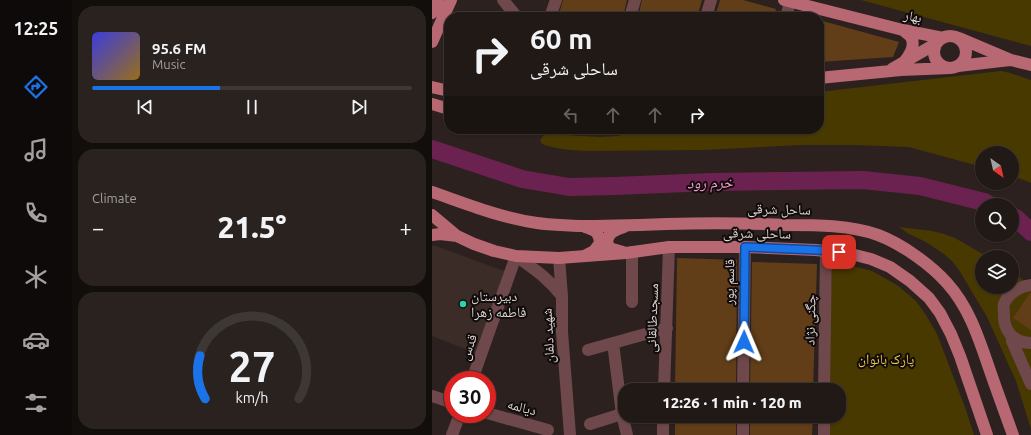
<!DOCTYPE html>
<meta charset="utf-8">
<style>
:root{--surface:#211916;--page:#29221f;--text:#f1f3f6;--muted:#a2a0a1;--line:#3e3835;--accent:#1a73e8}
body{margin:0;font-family:Ubuntu,"Noto Naskh Arabic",sans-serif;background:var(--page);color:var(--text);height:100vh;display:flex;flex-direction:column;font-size:15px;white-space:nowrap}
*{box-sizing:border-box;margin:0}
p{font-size:13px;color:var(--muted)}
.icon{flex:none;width:22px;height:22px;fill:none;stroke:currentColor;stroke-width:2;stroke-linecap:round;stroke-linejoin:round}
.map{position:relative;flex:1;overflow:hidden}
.sheet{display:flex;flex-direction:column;gap:6px;padding:6px;background:#120e0c;width:360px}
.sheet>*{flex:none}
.banner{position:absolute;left:12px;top:12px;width:380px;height:122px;border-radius:16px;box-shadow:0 1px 3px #0004,0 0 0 1px var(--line);background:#211916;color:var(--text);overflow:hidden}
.needle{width:26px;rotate:146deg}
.controls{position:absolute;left:543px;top:146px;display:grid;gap:8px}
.controls a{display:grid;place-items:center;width:44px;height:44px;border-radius:50%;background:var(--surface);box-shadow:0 1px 3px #0004,0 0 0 1px var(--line);font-size:20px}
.speed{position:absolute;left:12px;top:371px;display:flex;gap:8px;font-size:20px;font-weight:700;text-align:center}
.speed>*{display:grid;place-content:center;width:52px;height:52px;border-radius:50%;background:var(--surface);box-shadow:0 1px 3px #0004,0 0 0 1px var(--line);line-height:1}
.speed .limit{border:6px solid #d22;background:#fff;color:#111}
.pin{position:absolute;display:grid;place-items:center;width:34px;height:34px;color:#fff;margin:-17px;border-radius:8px;box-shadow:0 2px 6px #0006}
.me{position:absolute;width:44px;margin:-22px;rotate:1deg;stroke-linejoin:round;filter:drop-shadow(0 0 3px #0008)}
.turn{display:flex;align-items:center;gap:14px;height:84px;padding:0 20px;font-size:18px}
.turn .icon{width:52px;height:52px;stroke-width:2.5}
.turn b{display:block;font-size:28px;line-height:34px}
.lanes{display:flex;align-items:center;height:38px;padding:0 20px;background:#0003;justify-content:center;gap:20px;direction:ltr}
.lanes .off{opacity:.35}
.big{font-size:30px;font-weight:800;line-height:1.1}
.sheet .card{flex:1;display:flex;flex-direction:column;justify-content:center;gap:6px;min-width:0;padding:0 14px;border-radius:16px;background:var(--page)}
.sheet .dial{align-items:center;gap:0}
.dial svg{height:104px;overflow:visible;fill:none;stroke:var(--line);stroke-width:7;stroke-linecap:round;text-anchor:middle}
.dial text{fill:var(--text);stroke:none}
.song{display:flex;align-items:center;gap:12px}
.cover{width:48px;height:48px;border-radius:6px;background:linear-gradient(135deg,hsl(240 70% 55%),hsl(40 70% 35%))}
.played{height:4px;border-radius:2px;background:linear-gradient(90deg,var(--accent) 40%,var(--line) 40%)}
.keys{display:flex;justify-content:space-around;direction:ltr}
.heat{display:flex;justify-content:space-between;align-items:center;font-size:22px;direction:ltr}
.trip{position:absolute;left:186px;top:383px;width:228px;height:40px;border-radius:16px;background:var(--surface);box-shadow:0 1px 3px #0004,0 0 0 1px var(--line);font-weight:800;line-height:40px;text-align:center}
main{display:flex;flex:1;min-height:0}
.tab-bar{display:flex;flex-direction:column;width:72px;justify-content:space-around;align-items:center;background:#0d0a09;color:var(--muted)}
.tab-bar .icon{width:28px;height:28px}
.tab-bar .selected{color:var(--accent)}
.tab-bar b{font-size:18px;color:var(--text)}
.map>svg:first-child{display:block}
.built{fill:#3c2c27}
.green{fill:#483900}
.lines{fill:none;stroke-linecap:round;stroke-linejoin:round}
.river{stroke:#6c2250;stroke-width:18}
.building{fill:#613e18}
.minor{stroke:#6e484b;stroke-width:12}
.major{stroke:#b76872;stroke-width:12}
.route-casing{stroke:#114b97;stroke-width:10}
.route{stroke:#1a73e8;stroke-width:7}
.poi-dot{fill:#28d5ad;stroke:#110c0b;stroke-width:1.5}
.labels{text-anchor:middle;stroke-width:4;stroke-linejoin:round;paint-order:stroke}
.street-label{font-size:14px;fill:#dbd4d2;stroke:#110c0b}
.poi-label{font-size:14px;fill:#dbd4d2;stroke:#110c0b;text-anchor:start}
.park-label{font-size:14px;fill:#eec847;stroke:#110c0b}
.water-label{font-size:15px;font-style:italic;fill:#f69fcf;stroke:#110c0b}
</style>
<main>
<nav class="tab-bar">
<b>12:25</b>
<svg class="icon selected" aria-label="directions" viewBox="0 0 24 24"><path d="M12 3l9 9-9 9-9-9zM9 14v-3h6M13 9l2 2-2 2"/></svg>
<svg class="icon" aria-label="music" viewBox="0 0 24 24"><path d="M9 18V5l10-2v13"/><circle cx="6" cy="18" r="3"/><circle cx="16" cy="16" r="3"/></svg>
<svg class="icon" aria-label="phone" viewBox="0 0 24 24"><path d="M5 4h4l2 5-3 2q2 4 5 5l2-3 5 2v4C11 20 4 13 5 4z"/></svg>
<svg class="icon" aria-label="climate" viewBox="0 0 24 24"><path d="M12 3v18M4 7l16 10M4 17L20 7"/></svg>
<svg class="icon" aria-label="car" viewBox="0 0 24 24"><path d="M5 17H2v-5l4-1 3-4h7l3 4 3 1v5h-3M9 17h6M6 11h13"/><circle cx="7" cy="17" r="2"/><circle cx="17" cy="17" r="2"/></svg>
<svg class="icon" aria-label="filters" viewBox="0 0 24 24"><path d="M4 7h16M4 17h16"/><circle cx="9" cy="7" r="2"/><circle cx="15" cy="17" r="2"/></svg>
</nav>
<section class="sheet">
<div class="card">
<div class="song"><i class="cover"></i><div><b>95.6 FM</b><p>Music</p></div></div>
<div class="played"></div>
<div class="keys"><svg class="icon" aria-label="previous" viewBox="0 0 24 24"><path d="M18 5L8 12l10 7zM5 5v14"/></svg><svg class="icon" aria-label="pause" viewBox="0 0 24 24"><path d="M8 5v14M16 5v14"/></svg><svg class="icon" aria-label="next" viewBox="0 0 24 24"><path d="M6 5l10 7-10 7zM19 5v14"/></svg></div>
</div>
<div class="card"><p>Climate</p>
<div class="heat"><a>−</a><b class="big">21.5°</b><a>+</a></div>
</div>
<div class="card dial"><svg viewBox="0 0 100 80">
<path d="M14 69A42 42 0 1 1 86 69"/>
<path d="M14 69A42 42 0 0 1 10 36" stroke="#1a73e8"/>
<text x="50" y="56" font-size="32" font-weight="700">27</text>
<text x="50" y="72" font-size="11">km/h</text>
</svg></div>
</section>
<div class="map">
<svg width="599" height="435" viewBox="0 0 599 435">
<rect width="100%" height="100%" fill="#2c211e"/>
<path class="built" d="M1,245L75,272L44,353L0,336V247Z"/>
<path class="green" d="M429,0H599V46Z
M569,71L578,73L599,80V183L592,180L580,176V153H550V167L477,147L421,145H369L272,150L152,151C137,150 124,149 110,144L108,140L111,136L115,134L168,137L186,136L211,129H387V92Z
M467,227L500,231L512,234L523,238L556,257H550V287H580V271L599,287V429L584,381L555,317L527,270L520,261L512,254L494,242L477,234Z
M400,263L417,265L440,271L465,285L484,301L494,315L505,334L534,410L542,435H395V416H407V390H396Z"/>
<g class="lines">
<path class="river" d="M0,149L90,179L137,187L183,186L279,182L431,180L488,186L552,202L558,205
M580,216L585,219L599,232"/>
</g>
<path class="building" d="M131,0H195L191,17H126Z
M210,0H270L265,17H206Z
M288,0H311L344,9L342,17H283Z
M387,20L467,42L461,57L387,62Z
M245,258L305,260L304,390H243Z
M320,262L385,264L381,390H318Z
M598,293H599V330L581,318Z
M243,416H304V435H243Z
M318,416H381L380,435H318Z"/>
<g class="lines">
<path class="minor" d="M71,0L85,17
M118,17L124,0
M198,17L203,0
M274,17L279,0
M354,17L358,2
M200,252V302
M127,258L130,296V332L138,435
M599,285C589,286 576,293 572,304C571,306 572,310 572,313C571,330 581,343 599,343
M580,337V341L599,384
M181,343L190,414L195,435
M156,350L235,328
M40,380L84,256C103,270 115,277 130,296
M232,390L237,247
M311,390L313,247
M392,390L394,251
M0,396L21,403
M55,413L116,430
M158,424L193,413
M20,435L28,414
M231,435V416
M311,435V416
M392,435V416"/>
<path class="major" d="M352,0L471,30L511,38
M0,13L6,0
M471,30C473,32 477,34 479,37C484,46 477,56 472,62
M502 52a16 16 0 1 1 32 0a16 16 0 1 1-32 0Z
M527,38L579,60L599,65
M0,42L19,0
M526,66L578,60
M460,69L505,43
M387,78L469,70L518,68
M0,87L17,91
M0,104L17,109
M0,192C34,204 69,218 105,223C118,225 133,225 147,226C176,226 206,225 235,224C275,223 315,223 355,225C384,225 419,225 446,235C470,244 499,265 515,283C537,307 547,339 557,368C565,391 573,413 581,435
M0,215L25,236L42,244L62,251L84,256L127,258L194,253L237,247H313L384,250L419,254L439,259L458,267L478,281L497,298L508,313L519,334L528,356L555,435
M0,235L8,234L25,236
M191,252L177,248C177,247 175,242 175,242C175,233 185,229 192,227
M152,256L162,251L168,243C167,232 163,230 153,227"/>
</g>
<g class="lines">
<defs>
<path id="route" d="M312,342L313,247L384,250L407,252"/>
</defs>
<use href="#route" class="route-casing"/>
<use href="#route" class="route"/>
</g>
<circle class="poi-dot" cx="31" cy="304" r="4"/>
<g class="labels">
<g class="street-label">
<text transform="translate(481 16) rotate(12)" y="5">بهار</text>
<text transform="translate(347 209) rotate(1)" y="5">ساحل شرقی</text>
<text transform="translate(325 233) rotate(1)" y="5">ساحلی شرقی</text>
<text transform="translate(297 282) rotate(-89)" y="5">قاسم پور</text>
<text transform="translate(220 318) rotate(-88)" y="5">مسجدطالقانی</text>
<text transform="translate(378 320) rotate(-89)" y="5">چگنی نژاد</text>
<text transform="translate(116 336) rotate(-93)" y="5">شهید دلفان</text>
<text transform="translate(36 347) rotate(-70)" y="5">قدس</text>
<text transform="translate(90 407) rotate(15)" y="5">دیالمه</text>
</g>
<g class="poi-label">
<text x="39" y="301">دبیرستان<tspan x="39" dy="16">فاطمه زهرا</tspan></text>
</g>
<g class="park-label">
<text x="454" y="364">پارک بانوان</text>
</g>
<g class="water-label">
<text transform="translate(278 183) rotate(-1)" y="5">خرم رود</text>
</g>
</g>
</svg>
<div class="controls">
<a><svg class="needle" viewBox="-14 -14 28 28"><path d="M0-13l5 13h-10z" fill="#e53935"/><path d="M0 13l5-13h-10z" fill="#a2a0a1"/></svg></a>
<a><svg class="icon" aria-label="search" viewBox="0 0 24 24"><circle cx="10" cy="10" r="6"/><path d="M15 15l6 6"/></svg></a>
<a><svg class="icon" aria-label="layers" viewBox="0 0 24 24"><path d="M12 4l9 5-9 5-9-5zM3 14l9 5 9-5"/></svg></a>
</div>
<div class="speed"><div class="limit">30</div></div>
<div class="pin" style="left:407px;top:252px;background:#d93025"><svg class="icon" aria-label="arrive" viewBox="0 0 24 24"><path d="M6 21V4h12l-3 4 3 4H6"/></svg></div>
<svg class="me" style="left:312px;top:342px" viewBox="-20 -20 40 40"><path d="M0-17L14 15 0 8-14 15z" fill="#1a73e8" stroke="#fff" stroke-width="4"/></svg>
<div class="trip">12:26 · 1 min · 120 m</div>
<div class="banner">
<div class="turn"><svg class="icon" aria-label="right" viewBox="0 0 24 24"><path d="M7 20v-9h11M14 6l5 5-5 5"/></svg><div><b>60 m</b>ساحلی شرقی</div></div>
<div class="lanes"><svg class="icon off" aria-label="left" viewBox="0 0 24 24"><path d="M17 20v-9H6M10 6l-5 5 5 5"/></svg><svg class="icon off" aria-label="ahead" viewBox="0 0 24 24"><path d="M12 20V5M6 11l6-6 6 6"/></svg><svg class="icon off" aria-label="ahead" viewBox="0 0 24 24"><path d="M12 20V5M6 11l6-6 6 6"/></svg><svg class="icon" aria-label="right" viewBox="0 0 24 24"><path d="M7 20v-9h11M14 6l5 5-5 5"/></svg></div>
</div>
</div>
</main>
